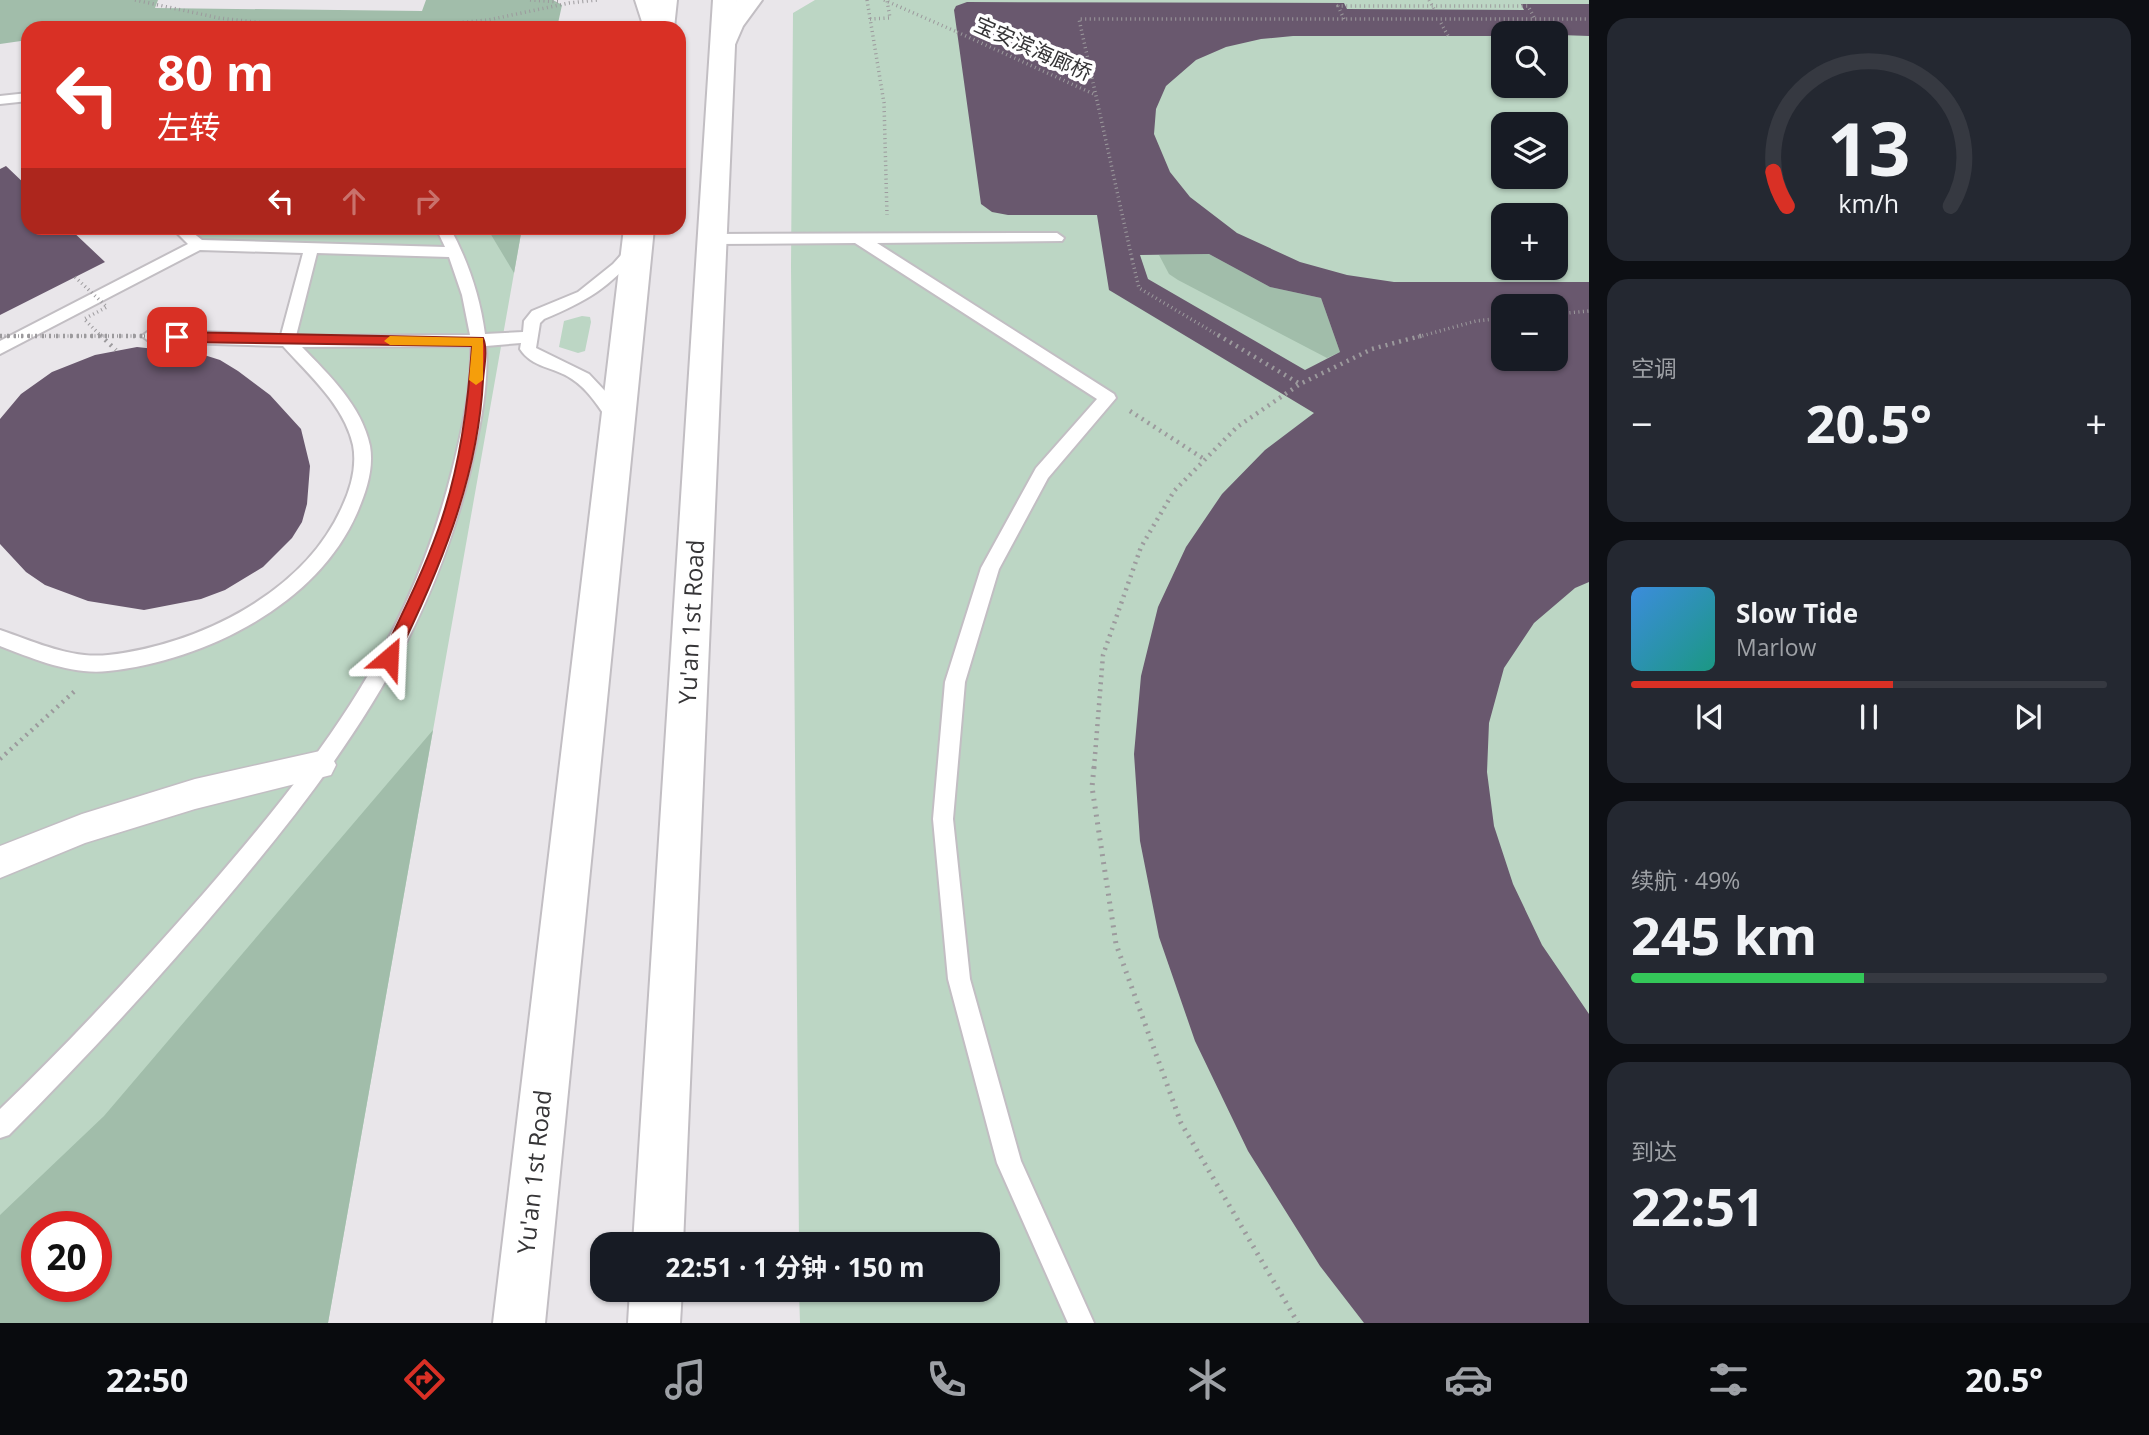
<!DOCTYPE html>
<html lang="zh">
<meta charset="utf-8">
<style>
:root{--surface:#171b24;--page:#242831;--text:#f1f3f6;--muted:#9ea1a6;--line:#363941;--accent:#d93025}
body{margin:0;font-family:"Open Sans","Noto Sans SC",sans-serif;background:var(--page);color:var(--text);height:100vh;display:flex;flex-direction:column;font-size:26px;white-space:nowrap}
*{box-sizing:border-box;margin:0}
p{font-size:23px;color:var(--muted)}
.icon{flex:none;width:38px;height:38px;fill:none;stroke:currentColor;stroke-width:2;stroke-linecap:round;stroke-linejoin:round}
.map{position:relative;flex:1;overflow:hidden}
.drawer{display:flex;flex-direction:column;gap:18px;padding:18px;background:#0d0f14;width:560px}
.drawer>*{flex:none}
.banner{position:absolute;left:21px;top:21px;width:665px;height:214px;border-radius:21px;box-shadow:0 2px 5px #0004;background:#d93025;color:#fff;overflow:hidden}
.fabs{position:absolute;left:1491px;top:21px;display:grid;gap:14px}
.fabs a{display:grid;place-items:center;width:77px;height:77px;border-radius:14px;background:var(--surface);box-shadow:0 2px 5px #0004;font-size:35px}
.speed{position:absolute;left:21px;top:1211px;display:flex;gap:14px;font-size:35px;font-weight:700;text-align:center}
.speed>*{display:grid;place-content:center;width:91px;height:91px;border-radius:50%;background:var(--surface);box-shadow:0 2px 5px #0004;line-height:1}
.speed .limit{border:10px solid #d22;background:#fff;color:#111}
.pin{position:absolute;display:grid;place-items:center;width:60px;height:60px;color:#fff;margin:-30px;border-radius:14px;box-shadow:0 4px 10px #0006}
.me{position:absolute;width:77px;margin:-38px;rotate:26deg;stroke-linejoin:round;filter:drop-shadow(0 0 5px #0008)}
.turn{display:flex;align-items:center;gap:24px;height:147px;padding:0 21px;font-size:32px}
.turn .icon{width:91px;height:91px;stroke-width:2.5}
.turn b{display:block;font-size:49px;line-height:60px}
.lanes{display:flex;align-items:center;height:66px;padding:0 21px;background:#0003;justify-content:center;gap:35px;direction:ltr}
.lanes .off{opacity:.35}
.big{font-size:52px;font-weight:700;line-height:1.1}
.drawer .tile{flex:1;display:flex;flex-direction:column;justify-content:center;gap:10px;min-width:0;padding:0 24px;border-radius:21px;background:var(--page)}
.drawer .dial{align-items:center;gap:0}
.dial svg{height:182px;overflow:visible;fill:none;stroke:var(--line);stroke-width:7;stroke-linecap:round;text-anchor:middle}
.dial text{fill:var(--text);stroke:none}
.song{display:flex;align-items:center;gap:21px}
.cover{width:84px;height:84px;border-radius:10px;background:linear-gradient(135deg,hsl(210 70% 55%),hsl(170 70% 35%))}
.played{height:7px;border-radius:4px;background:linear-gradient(90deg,var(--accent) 55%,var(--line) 55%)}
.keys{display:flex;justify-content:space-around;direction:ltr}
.heat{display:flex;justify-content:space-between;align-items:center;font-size:38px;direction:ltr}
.charge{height:10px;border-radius:5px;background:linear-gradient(90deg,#34c759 49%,var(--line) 0)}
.trip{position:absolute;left:590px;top:1232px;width:410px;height:70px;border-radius:21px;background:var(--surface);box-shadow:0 2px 5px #0004;font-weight:700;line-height:70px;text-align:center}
.menu{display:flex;height:112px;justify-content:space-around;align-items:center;background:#090b0e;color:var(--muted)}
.menu .icon{width:49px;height:49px}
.menu .on{color:var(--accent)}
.menu b{font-size:32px;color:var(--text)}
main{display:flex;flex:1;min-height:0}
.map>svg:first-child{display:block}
.green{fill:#bcd6c4;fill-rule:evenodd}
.forest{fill:#a1bdaa;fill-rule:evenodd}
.building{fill:#69586e;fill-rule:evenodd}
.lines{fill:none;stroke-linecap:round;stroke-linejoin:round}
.service-casing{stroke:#c2bec3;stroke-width:4}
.pedestrian-casing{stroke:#c2bec3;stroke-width:3}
.secondary-casing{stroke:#c2bec3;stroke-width:4}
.primary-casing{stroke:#c2bec3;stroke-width:4}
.path-far2{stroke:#9c9a9d;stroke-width:3.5;stroke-dasharray:1 3.5;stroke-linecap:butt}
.path-far1{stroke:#9c9a9d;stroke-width:4.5;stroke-dasharray:2 5;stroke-linecap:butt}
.path{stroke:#9c9a9d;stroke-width:5;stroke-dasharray:2 6;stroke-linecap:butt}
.service{fill:#fff;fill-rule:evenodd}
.pedestrian{fill:#fff;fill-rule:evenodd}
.secondary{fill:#fff;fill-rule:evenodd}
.primary{fill:#fff;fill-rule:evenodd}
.path-bridge-far1{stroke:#9c9a9d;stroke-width:3.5;stroke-dasharray:1 3.5;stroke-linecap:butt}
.path-bridge{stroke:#9c9a9d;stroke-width:4.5;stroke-dasharray:2 5;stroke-linecap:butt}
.route{fill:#d93025;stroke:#8d1f18;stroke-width:2}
.slow{fill:#f59e0b}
.labels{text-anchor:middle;stroke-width:7;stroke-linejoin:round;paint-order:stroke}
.far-street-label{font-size:21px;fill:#363537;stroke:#fff}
.street-label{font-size:24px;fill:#363537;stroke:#fff}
</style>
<main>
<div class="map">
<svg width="1589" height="1323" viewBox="0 0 1589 1323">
<rect width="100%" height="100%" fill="#e9e6ea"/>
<path class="green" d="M815,0H1589V1323H800L799,1290H987V1244H799L791,266L793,13ZM1503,33H1556V86H1503ZM1503,124H1556V177H1503ZM1503,215H1556V268H1503ZM1503,306H1556V359H1503Z
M179,228H522L328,1323H0V638L68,660L182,647L302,576L362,478L353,420L287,341L311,249L198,245ZM37,1227H96V1286H37Z
M582,316L590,317L591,322L585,351L578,353L559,347L564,321Z"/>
<path class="forest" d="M0,0H158L155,8L422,11L426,0H553L562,5L557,28H28V40L0,44Z
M487,228H522L514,273Z
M1209,254L1270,287L1321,298L1340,352L1327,358L1178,280L1169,274L1159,255Z
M433,730L328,1323H0V1215L104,1116ZM37,1227H96V1286H37Z"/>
<path class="building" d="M967,2L1344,3L1347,9L1524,10L1521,4H1589V36L1503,33V36H1293L1261,39L1226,47L1196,60L1166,86L1156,109L1154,134L1170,172L1190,197L1237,233L1300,262L1347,275L1394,282H1589V582L1575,588L1534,623L1504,668L1489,723L1487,772L1494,826L1513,884L1542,945L1589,1014V1323H1364L1320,1266L1248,1151L1195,1041L1159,937L1140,841L1134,754L1141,676L1158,607L1186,547L1222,494L1265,450L1314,413L1109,290L1097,215H1008L992,212L981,204L954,10L956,6ZM1209,254L1270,287L1321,298L1340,352L1305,370L1148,279L1140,255ZM1503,306H1556V359H1503Z
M6,166L28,187V228H69L105,262L0,315V169Z
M137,347L201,354L220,360L238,371L270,395L301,429L310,466L307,504L302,522L292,538L263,567L225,590L201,599L144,610L88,601L45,585L26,572L0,544V419L21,394L52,372L95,355Z"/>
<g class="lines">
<defs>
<path id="service" d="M28,93V101L0,104V96Z
M172,228H187L202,240L445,247L436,228H450C468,261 480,296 485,334L523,332L524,321L532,311L578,292L613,264L631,244H641L643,247L641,250C609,288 589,300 544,319L540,323L536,348L589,374L605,391L625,421L623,425H611C600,409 589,390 572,379C555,367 532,368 520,349L521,343L486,346C489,387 479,431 470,471C428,643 339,765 227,898C158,980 85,1059 9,1135L0,1138V1109C71,1041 138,968 203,894C318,761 408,646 452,471C462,431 472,388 471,346L302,347C329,375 362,406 370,446C374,469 366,492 357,513C317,605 204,661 108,671C71,675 34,659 0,646V630C35,642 71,659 108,655C198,645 304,593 342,507C351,488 357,466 353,445C344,405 309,375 283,346L150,342L142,336L150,330L281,335L303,253L200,250L0,354V341L188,244ZM317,253L449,257L462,295L470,335L296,336Z
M1057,233L1064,238L1062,241L877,243L1114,394L1116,398L1048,478L999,569L965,682L953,819L970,979L1021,1161L1094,1323H1068L997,1163L948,979L933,819L945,682L981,568L1036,468L1097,399L855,243L713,244L706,239L713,234Z"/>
<path id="pedestrian" d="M320,751L331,755L336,765L331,775L195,809L85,843L0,878V846L82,814L195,779Z"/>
<path id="secondary" d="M653,0H677L674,28H648Z
M713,0H737L683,1244H633Z
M624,228H654L545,1323H493Z
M630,1290H682L680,1323H628Z"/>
<path id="primary" d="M635,0H659L670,28H644Z
M737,0H762L743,26L733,49L724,52L715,49L711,44L718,25Z"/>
</defs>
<use href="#service" class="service-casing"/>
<use href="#pedestrian" class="pedestrian-casing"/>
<use href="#secondary" class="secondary-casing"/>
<use href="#primary" class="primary-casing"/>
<path class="path-far2" d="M135,0L219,18L308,28
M530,0L561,2
M867,0L884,103L887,215
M1429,0L1434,9
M870,19L890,18L887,0
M1344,19L1338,6H1528L1535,19
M1441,23L1448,36
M400,28L488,20L569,3L597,0
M957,32L1096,95
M1132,259L1139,288L1221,337
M1556,314L1589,311
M1418,337L1476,321L1503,318"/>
<path class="path-far1" d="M1218,335L1300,384
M1130,411L1204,459
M0,759L77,689
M1094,768L1103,655L1141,547L1174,491L1237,427L1300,384L1372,349L1424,335"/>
<path class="path" d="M1094,767L1092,787L1116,944L1181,1123L1298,1323"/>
<use href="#service" class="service"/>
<use href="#pedestrian" class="pedestrian"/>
<use href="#secondary" class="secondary"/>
<use href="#primary" class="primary"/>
<path class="path-bridge-far1" d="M884,0L957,32
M1132,259L1079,19H1589
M75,277L107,307L84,319L102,337
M0,336H150"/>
<path class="path-bridge" d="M100,335L116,350
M0,336H150"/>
</g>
<path class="route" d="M177,332L483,338C488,350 484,367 483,380C478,480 438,574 394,663H383L381,658C401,616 422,575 438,530C459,472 468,408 472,346L177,342L171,337Z"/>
<path class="slow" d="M390,336L483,338V380L476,385L469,380L472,346L390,345L384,341Z"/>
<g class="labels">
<g class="far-street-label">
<text transform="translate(1033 49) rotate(24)" y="7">宝安滨海廊桥</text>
</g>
<g class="street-label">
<text transform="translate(692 622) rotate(-87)" y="8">Yu'an 1st Road</text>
<text transform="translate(535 1172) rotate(-84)" y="8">Yu'an 1st Road</text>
</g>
</g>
</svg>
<div class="fabs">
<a><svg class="icon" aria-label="search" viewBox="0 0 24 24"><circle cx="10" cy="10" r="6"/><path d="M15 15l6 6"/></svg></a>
<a><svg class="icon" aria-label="layers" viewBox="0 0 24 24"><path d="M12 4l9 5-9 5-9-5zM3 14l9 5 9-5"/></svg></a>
<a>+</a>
<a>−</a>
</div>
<div class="speed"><div class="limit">20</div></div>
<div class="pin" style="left:177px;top:337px;background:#d93025"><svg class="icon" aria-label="arrive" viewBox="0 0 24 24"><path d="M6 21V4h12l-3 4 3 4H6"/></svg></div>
<svg class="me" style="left:389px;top:658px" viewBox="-20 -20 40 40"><path d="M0-17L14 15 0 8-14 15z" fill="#d93025" stroke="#fff" stroke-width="4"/></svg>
<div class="trip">22:51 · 1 分钟 · 150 m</div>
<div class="banner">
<div class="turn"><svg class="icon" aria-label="left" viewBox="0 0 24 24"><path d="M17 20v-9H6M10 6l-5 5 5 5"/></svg><div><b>80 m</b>左转</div></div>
<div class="lanes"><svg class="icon" aria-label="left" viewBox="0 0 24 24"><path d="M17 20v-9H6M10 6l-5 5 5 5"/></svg><svg class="icon off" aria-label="ahead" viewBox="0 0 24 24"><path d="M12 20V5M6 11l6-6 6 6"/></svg><svg class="icon off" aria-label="right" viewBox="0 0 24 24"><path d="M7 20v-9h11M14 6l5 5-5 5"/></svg></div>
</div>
</div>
<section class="drawer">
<div class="tile dial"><svg viewBox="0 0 100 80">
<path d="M14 69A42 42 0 1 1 86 69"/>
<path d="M14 69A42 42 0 0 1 8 54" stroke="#d93025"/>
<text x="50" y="56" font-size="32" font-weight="700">13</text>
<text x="50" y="72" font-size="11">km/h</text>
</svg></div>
<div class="tile"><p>空调</p>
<div class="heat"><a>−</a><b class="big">20.5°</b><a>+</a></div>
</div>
<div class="tile">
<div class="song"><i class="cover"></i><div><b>Slow Tide</b><p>Marlow</p></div></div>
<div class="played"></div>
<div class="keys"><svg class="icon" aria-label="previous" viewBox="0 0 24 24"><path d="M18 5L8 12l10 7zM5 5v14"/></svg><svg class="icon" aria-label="pause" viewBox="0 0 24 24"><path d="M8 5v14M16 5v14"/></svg><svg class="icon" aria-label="next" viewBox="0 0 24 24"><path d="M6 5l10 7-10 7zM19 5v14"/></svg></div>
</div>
<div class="tile"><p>续航 · 49%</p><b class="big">245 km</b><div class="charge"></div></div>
<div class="tile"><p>到达</p><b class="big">22:51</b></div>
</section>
</main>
<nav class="menu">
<b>22:50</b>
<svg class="icon on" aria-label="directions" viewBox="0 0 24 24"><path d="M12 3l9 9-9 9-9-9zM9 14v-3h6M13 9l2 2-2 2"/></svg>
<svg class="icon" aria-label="music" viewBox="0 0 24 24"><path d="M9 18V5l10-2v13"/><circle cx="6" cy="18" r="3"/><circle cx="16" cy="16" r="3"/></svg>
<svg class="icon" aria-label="phone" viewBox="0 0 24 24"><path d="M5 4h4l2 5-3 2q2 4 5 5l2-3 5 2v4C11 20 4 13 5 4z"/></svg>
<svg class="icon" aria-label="climate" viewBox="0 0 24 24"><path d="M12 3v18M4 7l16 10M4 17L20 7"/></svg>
<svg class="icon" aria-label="car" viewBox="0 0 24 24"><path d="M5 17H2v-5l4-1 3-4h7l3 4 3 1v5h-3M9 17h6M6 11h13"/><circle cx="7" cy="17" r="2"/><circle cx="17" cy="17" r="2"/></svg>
<svg class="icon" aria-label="filters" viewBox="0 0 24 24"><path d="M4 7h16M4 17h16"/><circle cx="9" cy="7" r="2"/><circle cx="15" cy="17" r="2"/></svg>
<b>20.5°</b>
</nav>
